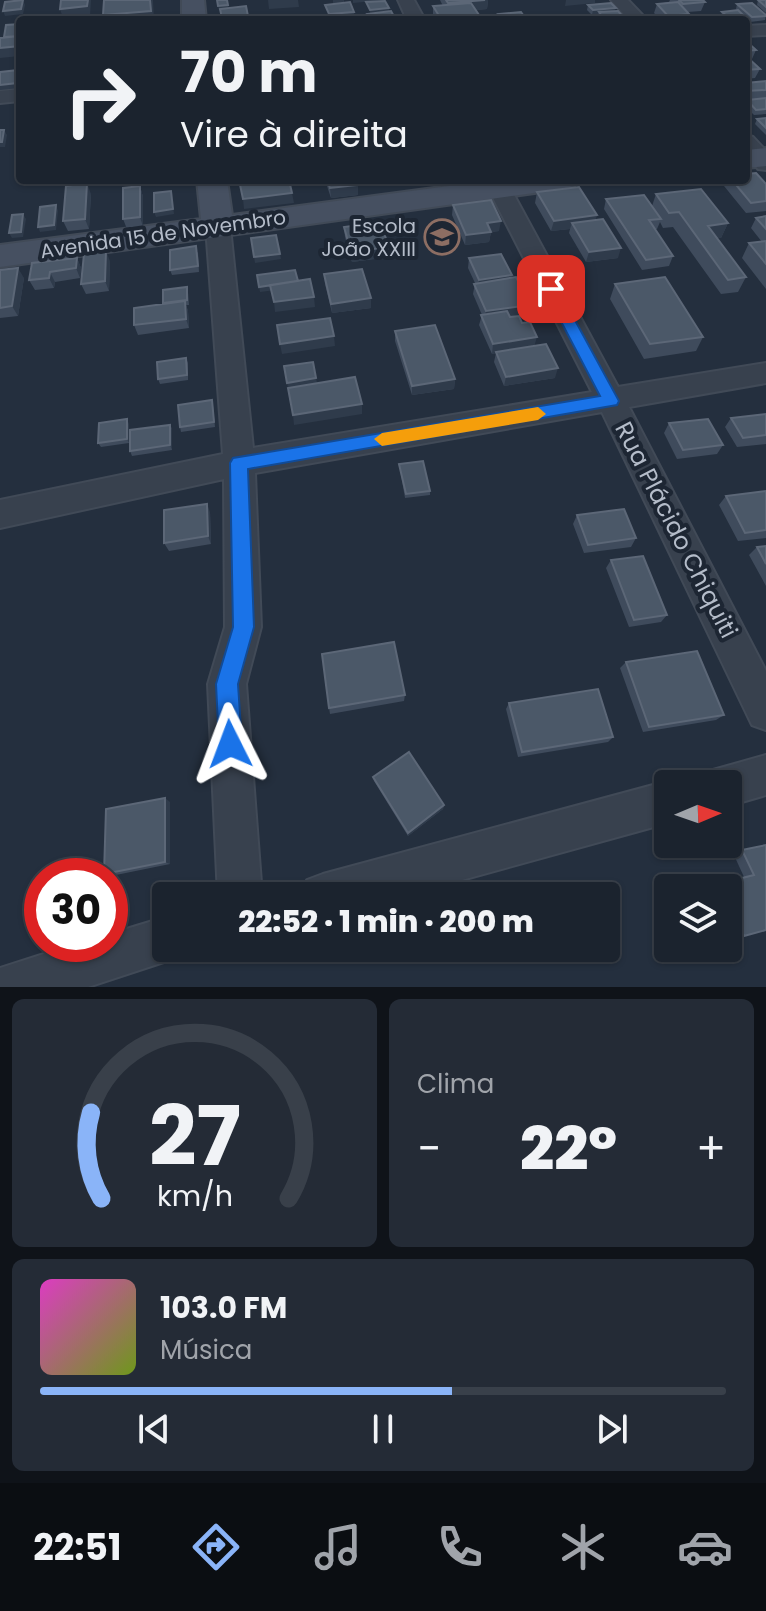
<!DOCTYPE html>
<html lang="pt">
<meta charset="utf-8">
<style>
:root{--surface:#1b232e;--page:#242b36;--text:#f1f3f6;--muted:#a0a4aa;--line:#39404a;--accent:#8ab4f8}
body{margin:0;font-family:Poppins,sans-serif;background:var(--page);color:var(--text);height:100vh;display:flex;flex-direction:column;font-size:30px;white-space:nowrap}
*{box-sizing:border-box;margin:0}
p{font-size:26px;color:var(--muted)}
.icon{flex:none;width:44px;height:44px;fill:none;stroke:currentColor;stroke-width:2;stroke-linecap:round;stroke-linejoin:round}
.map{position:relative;height:987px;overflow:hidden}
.panel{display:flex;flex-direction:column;gap:12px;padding:12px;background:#0f1319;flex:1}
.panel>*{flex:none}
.banner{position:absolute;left:16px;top:16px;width:734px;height:168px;border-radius:8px;box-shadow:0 2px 6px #0004,0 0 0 2px var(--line);background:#1b232e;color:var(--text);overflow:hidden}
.needle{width:52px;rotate:88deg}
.tools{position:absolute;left:654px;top:770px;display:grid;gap:16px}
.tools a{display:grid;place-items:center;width:88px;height:88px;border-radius:8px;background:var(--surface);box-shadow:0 2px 6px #0004,0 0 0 2px var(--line);font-size:40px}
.speed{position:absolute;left:24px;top:858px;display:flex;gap:16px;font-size:40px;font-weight:700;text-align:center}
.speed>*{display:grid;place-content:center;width:104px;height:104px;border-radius:50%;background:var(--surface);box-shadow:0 2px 6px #0004,0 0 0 2px var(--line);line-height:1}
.speed .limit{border:12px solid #d22;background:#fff;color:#111}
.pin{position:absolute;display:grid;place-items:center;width:68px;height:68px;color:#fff;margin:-34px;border-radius:16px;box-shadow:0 4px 12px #0006}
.me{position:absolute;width:88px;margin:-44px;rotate:357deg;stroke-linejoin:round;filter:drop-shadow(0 0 6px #0008)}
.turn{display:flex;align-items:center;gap:28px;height:168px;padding:0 32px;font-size:36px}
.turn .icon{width:104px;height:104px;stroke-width:2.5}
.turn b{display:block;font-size:56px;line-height:68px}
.big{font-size:60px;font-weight:800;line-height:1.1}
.panel .card{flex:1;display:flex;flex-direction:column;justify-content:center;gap:12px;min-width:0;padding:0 28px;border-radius:12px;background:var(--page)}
.panel .dial{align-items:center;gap:0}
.dial svg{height:208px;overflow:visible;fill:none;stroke:var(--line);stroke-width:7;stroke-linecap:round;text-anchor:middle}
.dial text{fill:var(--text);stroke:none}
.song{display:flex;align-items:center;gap:24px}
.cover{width:96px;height:96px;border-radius:12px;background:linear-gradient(135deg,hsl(310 70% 55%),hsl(80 70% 35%))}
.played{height:8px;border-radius:4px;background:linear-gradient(90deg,var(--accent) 60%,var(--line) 60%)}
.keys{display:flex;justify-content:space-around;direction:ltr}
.heat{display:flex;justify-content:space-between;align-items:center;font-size:44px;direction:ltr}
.panel .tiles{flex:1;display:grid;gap:12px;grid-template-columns:1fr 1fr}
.card:last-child{grid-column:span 2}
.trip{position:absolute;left:152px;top:882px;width:468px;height:80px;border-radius:8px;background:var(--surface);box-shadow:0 2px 6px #0004,0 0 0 2px var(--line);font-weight:800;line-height:80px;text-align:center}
.tabs{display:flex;height:128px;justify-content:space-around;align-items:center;background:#0b0e12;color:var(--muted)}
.tabs .icon{width:56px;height:56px}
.tabs .active{color:var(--accent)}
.tabs b{font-size:36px;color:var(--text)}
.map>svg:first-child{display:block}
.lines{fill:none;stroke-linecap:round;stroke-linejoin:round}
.minor-casing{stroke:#414a57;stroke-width:4}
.secondary-casing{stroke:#414a57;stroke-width:4}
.minor{fill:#38414e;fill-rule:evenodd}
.secondary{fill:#465061;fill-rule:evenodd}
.wall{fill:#3f4b5c}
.shaded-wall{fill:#2f3b4b}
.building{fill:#4b5868;stroke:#5c6777;stroke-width:2}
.route{fill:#1a73e8;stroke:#114b97;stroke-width:2}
.slow{fill:#f59e0b}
.labels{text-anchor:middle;stroke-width:8;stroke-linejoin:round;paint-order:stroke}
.far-poi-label{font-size:20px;fill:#b4bcc9;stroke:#1d2633;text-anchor:end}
.far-street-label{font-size:20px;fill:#b4bcc9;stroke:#1d2633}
.street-label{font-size:24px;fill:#b4bcc9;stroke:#1d2633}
</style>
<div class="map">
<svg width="766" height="987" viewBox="0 0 766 987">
<rect width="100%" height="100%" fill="#242f3e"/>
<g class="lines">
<defs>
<path id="minor" d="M398,0H414L425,20H407Z
M611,0H628L647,20H629Z
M766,25V35L746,36V26Z
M20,89V101L0,103V91Z
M746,135L753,137L766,151V170L758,169L746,154Z
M484,180H506L618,387L766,363V383L629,407L766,671V730L752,725L602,412L255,473L261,627L246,684L262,896H218L208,684L225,627L224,479L0,528V500L223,454L206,227L210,222H226L230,227L253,448L592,392Z
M766,755V795L728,806V784H708L713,770Z
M668,781L675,784H668V823L404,896H301L307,880L323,874Z
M166,917V948H186L182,956L88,987H0V968L75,944H110V934Z"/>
<path id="secondary" d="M182,0H204L206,20H182Z
M766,148V166L746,168V150Z
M197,180H227L232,215L494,180H578L574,186L563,189L0,267V245L201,219Z"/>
</defs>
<use href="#minor" class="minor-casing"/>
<use href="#secondary" class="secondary-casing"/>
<use href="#minor" class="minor"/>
<use href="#secondary" class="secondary"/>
</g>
<path class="wall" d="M440,0H488L487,9L475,10L479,15V20H436L433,16V6H443Z
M670,0H703L705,2L701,11L688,12L689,14L687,20H661L654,13L657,4L669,2Z
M758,0H766V13L757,5Z
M737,4L766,15L765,20L750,22L748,20L746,25V20H725L721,16L722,12L737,10L736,9Z
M588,5L615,11L624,20H600L598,17V14L592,15L587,10Z
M746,41L756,50L752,59L750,60L760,69L755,78L746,79Z
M766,81V114L754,115L746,107V83Z
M766,118V135L755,124L757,119Z
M325,180H356L358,195L331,198Z
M727,180H746L766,184V211L746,213L724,186Z
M140,186L143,197V227L127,229L123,219Z
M537,192L597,215L595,220L618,258L586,262L569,233L570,229L551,231L535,203Z
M91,194L89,229L68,231L63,221Z
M656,194L728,223L721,238H717L746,277L738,292L721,294L673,227L663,228L660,222L657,229H655L673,256L669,266L642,270L604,209L606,199L652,206Z
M453,205L499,231L491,232L489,242L465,245L452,215Z
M766,216V289L742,258L749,243L762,242L751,228L756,218Z
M344,227L389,247V257L352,262L345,237Z
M198,252L199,272L172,275L170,270Z
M77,258L81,268L80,278L55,282L54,288L35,290L29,280Z
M469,258L512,275L511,278L528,315L519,316L535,346L555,378L504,386L494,362L496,353L492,354L479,325L482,315L473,294L475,283L468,268Z
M110,261L109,291L86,294L81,284Z
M0,270L24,278L18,316L0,318Z
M324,274L371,298V308L332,313L325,284Z
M615,284L703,337L696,351L644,359L610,299Z
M188,292L189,305H186L188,311L189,328L138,335L134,325L163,304Z
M395,331L455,379L454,389L412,395L395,341Z
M186,358L188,363V380L160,384L158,379Z
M213,405L215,427L181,432L180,427Z
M766,414V444L737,447L725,427L731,418Z
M669,423L723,445L717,454L677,459L664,433Z
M129,424V443L101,447L98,443Z
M170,425L172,429V450L132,456L130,451Z
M399,464L430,491V495L405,498Z
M766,491V538L738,541L719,505L726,496Z
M210,512L211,544L169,551L164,543Z
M577,515L636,538L631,547L584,553L573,524Z
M766,546V586L749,555L757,547Z
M611,560L667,615L661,622L629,627L606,568Z
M626,662L724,715L716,720L643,732L620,668Z
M405,695L404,701L330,714L329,708Z
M509,703L613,737L608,742L518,757L506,709Z
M373,777L444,805L443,809L408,836L374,781Z
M170,802V864L111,876L104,874Z
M766,845L744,936H735L728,921V888H714L713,885L744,877L733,853Z"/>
<path class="shaded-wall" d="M23,0L25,5L23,14L5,16L3,11Z
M88,0H91L90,16L63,18L60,9Z
M150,0H153L154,20H105L103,15Z
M268,0H298L299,7L269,9Z
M333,0H344V3L333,4Z
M353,0H384L353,3Z
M488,0L487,9L448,13V3Z
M566,0H595V3L565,6Z
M228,5L229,9L219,10L218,6Z
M389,8V13L370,15V10Z
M616,8L614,13L599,12L598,14L592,15L593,10Z
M354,12V17L329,19V14Z
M479,15V20H441V19Z
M248,16L249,20H223L222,18Z
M20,46V56L0,58V48Z
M19,70V88L0,90V85Z
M4,130L7,135L5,147H0V142Z
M364,180H396L364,186Z
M87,183L91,194L89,229L85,219Z
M358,185V195L331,198L330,188Z
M140,186L143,197V227L140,217Z
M171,191L174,214L156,217L154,212Z
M292,193L294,203L244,209L243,199Z
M56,205L58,211L56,230L40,232L38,227Z
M23,214L26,219L23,237L12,238L9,233Z
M597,215L594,225L572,223L570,229L551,231L554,221Z
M501,221L499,231L491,232L489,242L465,245L466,235L487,223Z
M728,223L721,238L701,240L708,226Z
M389,247V257L352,262L351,252Z
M621,248L618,258L586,262L589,252Z
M106,251L110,261L109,291L105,281Z
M280,254L281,259L255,263L254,257Z
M77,258L81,268L80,278L76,268Z
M18,268L24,278L18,316L12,306Z
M50,272L55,282L54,288L49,278Z
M512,275L510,285L478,290L479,280Z
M298,282L299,287L260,292L259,287Z
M314,297L315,307L275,312L274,302Z
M371,298V308L332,313L331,304Z
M185,301L188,311L189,328L186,319Z
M530,305L528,315L484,321L486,311Z
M334,336L335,346L282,354L280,344Z
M537,337L534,347L492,354L493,344Z
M558,368L555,378L504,386L506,377Z
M316,378L317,383L288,388L287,383Z
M455,379L454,389L412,395V386Z
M362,404V414L294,425L293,415Z
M127,419L129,424V443L127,439Z
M170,425L172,429V450L170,445Z
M207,504L210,512L211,544L208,536Z
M165,798L170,802V864L165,862Z
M444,805L443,809L408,836V833Z"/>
<path class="building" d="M23,0L21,9L3,11L5,2Z
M61,0H88L87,6L60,9Z
M104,0H150L151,11L103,15Z
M217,0H227L228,5L218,6Z
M446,0H485L448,3Z
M679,0H703L705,2L683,4Z
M758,0H766V7Z
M385,1L389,8L370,10L366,2Z
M350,2L354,12L329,14L325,5Z
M678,2L689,14L668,16L657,4Z
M471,3L479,15L441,19L433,6Z
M611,3L616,8L593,10L588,5Z
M752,3L766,15V16L752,17L737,4Z
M246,6L248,16L238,17L237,15L224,16V18H222L220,9Z
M738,10L748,20H732L722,12Z
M391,11L396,20H370L367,14Z
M618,11L624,18L605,20L599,12Z
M521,12L526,19L502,20L498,14Z
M237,15L239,20H224V16Z
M570,18L572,20L556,19Z
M20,24V36L4,37L6,25Z
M20,36V46L0,48V38Z
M746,41L756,50L746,51Z
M746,56L760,69L746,70Z
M19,70L17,83L0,85V72Z
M766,81V90L746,91V83Z
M766,98V109L756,110L747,100Z
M766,118V128L757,119Z
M0,130H4L2,142H0Z
M756,173L766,184V201L751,203L732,180H746V174Z
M239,180H289L292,193L243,199Z
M327,180H356L358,185L330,188Z
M87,183L85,219L63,221L66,186Z
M140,186V217L123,219V188Z
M579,187L597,215L554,221L537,192Z
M701,189L728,223L708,226L746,277L728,280L679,212L669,213L656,194Z
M171,191L173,209L154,212V193Z
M644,195L661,219L649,220L673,256L646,260L606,199Z
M491,200L501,221L487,223L491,232L466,235L453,205Z
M56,205L54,225L38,227L40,207Z
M23,214L21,232L9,233L12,215Z
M766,216V229L756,218Z
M603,219L621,248L589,252L572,223Z
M380,222L389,247L351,252L344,227Z
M276,235L280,254L254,257L251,238Z
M766,241V264L749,243Z
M196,246L198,266L170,270V250Z
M106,251L105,281L81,284L84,254Z
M501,254L512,275L479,280L469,258Z
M77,258L76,268L50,272L49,278L29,280L32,263Z
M18,268L12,306L0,308V270Z
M362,269L371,298L331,304L324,274Z
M295,270L298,281L259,287L257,275Z
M516,277L530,305L486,311L474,284Z
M665,277L703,337L650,344L615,284Z
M310,279L314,297L274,302L270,285Z
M187,287V300L163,303V290Z
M185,301L186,319L134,325V308Z
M507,311L510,317L519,316L522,323L530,322L537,337L493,344L481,315Z
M330,318L334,336L280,344L277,325Z
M435,325L455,379L412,386L395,331Z
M546,344L558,368L506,377L496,352Z
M186,358L187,375L158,379L157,362Z
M313,362L316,378L287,383L284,366Z
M355,377L362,404L293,415L288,388Z
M212,400L214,422L180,427L178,405Z
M766,414V435L743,438L731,418Z
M127,419V439L98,443L99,423Z
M708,419L723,445L683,450L669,423Z
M170,425V445L130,451V430Z
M423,461L430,491L406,494L399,464Z
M766,491V530L745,533L726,496Z
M207,504L208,536L164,543V510Z
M624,509L636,538L588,545L577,515Z
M766,546V564L757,547Z
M643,556L667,615L634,620L611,560Z
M394,642L405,695L329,708L322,654Z
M697,651L724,715L649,727L626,662Z
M598,689L613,737L522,752L509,703Z
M409,752L444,805L408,833L373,777Z
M165,798V862L104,874L106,809Z
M766,845V930L744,936L728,898V888H724L722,883L754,875L742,850Z"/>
<path class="route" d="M551,284L558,289L619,401L617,405L248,469L254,627L238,684L242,744L238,752L230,756L222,752L219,744L216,684L233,627L230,463L233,458L600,396L544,289Z"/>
<path class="slow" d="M538,407L546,414L538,420L382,446L374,439L382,433Z"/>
<defs>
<symbol id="school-ring" viewBox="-11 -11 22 22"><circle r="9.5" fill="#1d2633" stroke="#8d6e63" stroke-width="1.5"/><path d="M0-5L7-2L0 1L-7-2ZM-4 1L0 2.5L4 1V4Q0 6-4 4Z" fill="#8d6e63"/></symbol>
</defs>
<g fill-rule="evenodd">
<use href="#school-ring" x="422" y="217" width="40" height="40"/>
</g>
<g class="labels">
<g class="far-poi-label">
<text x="416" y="233">Escola<tspan x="416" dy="23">João XXIII</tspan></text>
</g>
<g class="far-street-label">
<text transform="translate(163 234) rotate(-8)" y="7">Avenida 15 de Novembro</text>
</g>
<g class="street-label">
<text transform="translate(676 530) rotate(63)" y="8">Rua Plácido Chiquiti</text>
</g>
</g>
</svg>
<div class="tools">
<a><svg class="needle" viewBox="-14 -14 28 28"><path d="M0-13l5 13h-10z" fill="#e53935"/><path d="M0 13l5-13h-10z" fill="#a0a4aa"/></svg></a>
<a><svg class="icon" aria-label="layers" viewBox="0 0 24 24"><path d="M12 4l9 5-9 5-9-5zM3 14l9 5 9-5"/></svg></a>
</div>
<div class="speed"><div class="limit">30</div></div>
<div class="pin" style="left:551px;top:289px;background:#d93025"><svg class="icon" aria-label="arrive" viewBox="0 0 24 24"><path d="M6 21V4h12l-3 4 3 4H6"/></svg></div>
<svg class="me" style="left:230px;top:744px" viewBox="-20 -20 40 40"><path d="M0-17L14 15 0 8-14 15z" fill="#1a73e8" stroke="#fff" stroke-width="4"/></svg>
<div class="trip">22:52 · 1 min · 200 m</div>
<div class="banner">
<div class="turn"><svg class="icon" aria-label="right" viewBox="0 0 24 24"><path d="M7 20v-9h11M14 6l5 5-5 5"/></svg><div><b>70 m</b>Vire à direita</div></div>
</div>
</div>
<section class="panel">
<div class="tiles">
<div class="card dial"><svg viewBox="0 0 100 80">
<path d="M14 69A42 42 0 1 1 86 69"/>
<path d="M14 69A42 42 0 0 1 10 36" stroke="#8ab4f8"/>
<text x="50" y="56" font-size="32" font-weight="700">27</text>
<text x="50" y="72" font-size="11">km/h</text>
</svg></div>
<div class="card"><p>Clima</p>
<div class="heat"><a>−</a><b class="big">22°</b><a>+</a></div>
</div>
<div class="card">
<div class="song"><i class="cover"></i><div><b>103.0 FM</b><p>Música</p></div></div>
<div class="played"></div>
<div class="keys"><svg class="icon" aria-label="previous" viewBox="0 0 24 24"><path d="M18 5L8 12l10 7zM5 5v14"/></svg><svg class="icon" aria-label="pause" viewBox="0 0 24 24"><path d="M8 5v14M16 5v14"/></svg><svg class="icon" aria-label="next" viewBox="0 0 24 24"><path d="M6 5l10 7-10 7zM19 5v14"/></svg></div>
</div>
</div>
</section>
<nav class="tabs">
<b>22:51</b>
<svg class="icon active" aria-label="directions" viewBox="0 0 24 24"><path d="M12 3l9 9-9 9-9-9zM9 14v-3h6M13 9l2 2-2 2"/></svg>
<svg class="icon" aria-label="music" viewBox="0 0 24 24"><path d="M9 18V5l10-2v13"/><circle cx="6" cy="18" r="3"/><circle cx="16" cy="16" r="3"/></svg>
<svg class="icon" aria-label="phone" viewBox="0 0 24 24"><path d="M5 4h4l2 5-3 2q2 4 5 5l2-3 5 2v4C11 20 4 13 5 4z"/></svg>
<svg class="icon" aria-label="climate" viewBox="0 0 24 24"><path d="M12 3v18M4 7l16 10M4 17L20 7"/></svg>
<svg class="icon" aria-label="car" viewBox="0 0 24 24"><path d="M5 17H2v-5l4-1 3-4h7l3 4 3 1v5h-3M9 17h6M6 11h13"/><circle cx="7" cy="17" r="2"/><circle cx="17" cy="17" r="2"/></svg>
</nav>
